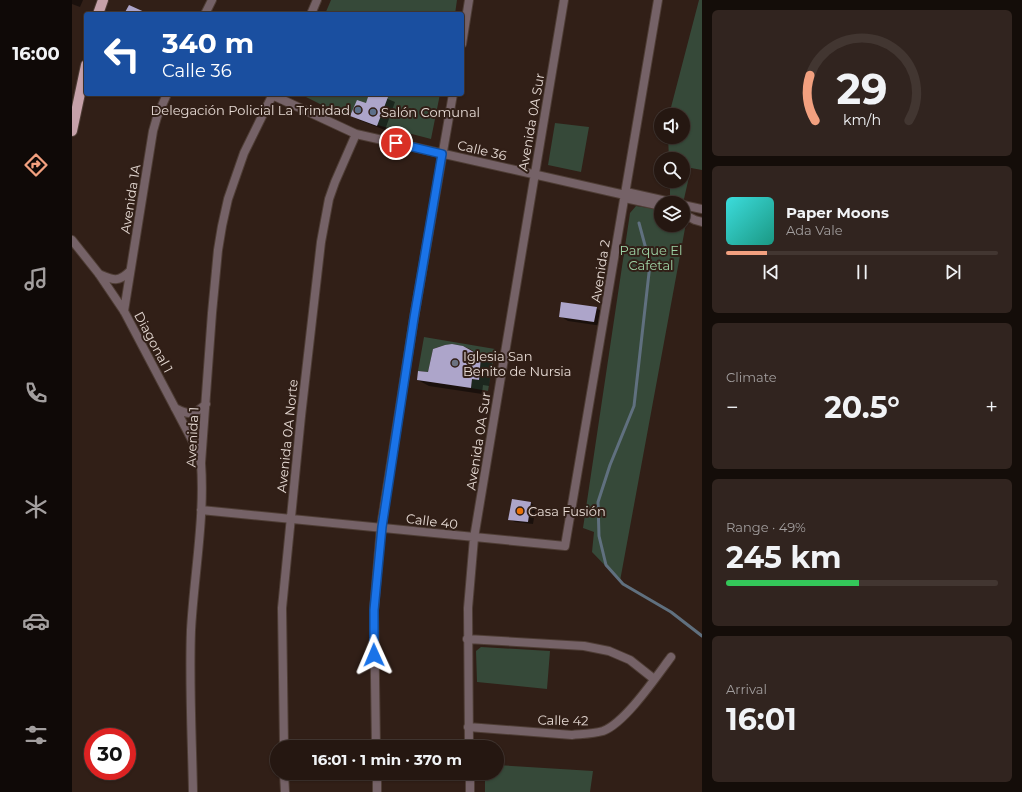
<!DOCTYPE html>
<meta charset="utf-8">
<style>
:root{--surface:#251711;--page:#31241f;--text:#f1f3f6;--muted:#a39f9f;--line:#423631;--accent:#f2a07f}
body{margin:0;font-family:Montserrat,sans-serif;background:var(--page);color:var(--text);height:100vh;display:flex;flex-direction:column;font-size:15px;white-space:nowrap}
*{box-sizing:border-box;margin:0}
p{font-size:13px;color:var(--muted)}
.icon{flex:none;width:22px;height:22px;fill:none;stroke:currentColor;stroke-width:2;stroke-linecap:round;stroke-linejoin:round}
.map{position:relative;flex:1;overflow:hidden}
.details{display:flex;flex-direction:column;gap:10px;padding:10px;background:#140d09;width:320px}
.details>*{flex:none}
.hud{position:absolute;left:12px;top:12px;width:380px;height:84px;border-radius:4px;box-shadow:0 1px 3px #0004,0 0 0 1px var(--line);background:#1a4fa0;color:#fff;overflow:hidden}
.controls{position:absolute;left:582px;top:108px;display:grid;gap:8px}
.controls a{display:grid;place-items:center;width:36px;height:36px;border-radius:50%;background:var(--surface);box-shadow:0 1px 3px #0004,0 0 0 1px var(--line);font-size:20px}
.speed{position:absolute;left:12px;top:728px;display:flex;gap:8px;font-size:20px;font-weight:700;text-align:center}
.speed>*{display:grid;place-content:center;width:52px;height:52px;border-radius:50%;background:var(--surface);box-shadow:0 1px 3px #0004,0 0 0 1px var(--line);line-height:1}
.speed .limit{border:6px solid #d22;background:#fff;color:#111}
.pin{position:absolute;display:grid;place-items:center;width:34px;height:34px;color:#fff;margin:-17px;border:2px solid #fff;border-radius:50%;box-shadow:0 1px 4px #0007}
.me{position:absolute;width:44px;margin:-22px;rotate:359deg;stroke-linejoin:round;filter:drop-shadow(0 0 3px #0008)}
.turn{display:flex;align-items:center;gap:14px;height:84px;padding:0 12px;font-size:18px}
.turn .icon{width:52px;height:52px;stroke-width:2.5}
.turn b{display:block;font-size:28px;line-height:34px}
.big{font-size:30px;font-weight:700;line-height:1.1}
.details .card{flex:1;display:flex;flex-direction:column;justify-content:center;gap:6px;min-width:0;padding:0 14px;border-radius:6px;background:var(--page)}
.details .dial{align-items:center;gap:0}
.dial svg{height:104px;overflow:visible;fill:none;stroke:var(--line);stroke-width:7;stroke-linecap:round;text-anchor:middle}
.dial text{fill:var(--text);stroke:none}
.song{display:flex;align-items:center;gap:12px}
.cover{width:48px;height:48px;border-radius:6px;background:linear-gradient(135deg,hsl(180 70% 55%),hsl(170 70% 35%))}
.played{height:4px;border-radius:2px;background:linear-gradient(90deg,var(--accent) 15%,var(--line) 15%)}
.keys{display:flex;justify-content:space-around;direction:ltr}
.heat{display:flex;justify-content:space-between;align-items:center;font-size:22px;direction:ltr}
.charge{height:6px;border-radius:3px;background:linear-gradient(90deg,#34c759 49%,var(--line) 0)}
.trip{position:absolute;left:198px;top:740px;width:234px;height:40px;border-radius:20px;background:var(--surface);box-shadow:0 1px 3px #0004,0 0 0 1px var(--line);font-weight:700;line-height:40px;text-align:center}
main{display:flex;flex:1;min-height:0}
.tab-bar{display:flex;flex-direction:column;width:72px;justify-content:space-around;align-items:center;background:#0f0907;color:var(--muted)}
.tab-bar .icon{width:28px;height:28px}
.tab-bar .current{color:var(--accent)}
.tab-bar b{font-size:18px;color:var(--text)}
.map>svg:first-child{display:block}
.green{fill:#364939}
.shadow{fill:#0007}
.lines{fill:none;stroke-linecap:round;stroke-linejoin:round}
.stream{stroke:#60707f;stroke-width:3}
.building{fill:#ada5ca}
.street-casing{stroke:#4e3d35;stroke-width:10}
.primary-casing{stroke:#4e3d35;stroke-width:12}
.street{stroke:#756267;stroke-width:8}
.primary{stroke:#c6a1a9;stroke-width:10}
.route-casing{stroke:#114b97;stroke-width:10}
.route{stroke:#1a73e8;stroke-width:7}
.service-dot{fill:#5c6f8a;stroke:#311f17;stroke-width:1.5}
.worship-dot{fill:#6b7280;stroke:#311f17;stroke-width:1.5}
.food-dot{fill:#e8710a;stroke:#311f17;stroke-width:1.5}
.labels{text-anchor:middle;stroke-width:4;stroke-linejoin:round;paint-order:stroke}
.poi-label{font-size:13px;fill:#e6dad4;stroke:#311f17;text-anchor:start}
.street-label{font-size:13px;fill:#e6dad4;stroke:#311f17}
.park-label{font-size:13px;fill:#9ed3a6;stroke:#311f17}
</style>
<main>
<nav class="tab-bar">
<b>16:00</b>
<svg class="icon current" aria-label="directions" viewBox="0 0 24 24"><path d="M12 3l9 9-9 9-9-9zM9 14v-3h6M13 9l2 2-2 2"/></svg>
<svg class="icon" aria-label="music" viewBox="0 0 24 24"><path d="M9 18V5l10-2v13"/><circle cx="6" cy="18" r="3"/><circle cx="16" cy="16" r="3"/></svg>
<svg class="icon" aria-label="phone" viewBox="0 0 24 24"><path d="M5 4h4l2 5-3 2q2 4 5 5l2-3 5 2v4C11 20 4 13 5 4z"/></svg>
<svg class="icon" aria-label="climate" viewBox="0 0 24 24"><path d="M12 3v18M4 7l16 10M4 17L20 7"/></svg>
<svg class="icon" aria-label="car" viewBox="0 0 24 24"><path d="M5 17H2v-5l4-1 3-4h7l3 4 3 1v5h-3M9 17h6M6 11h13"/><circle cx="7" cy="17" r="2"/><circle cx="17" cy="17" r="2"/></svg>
<svg class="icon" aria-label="filters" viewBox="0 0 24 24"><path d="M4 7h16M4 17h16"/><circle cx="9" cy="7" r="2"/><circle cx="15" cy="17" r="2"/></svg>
</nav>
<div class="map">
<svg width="630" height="792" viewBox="0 0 630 792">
<rect width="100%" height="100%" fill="#311f17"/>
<path class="green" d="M259,0H385L383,14H253Z
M627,0H630V170L619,168L612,199L598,196V181H611V159H597L596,137H611V115H597Z
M228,94H368L359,139L309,126L250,105Z
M483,123L517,127L509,172L476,165Z
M564,206L589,210V225H611V221L614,223L548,581L520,552L522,532L511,528L558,213Z
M352,337L423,349L416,391L399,388L400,379L407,380L409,356C392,344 381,341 361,349L356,372L346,371Z
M409,647L478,651L475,689L405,682L404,651Z
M425,765L521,771L518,792H413V773H425Z"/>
<path class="shadow" d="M0,0H11L8,7L0,4Z
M298,94H304L323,102L313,130L287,120L280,116L295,104Z
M524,308L532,313L530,326L496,321L488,316Z
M409,356L420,363L417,386L411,385L410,394L357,386L346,380L357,373Z
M458,503L464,506L461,524L443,522L437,519Z"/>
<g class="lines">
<path class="stream" d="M567,223L578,264L562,406L538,465L526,502L527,536L534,565L551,584L599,612L630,636"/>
</g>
<path class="building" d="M57,5L77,14H52Z
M297,94H307L316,97L305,126L278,116L285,100L294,103Z
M489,302L525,307L522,322L487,317Z
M380,344L391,346L409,356L407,380L400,379L399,388L345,380L346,371L356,372L361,349L373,345Z
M440,499L459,502L456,522L436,520Z"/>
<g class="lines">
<defs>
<path id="street" d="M133,14L140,0
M239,14L245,0
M390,44L397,0
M198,94L284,134L553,195
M554,192L603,203
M553,198L585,205
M611,205L630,209
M611,214L623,220L630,222
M0,240L27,274L52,311L121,442L128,460
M27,274C41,280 46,283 58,271
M52,311L81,131L85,117L95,94
M103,408C118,416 122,415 134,404
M129,510L493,546L586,0
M395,639L512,646L537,651L558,660L582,679
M396,727L500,735C510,734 521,734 531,731C553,723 584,677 599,657
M212,747L210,608L229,416L249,242L257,199L263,182L284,134
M304,747L302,610L309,527L342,318L381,94
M397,747L396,608L402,538L492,0
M212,773L213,792
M305,773V792
M398,773V792
M121,792C120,738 117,684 119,630C122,575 133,518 129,463L140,313L146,250L150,226L156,199L172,153L201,94"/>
<path id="primary" d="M26,14L31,0
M0,131L14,65"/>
</defs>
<use href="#street" class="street-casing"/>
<use href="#primary" class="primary-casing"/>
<use href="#street" class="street"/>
<use href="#primary" class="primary"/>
</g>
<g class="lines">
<defs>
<path id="route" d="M302,655V610L310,527L342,318L370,154L324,143"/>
</defs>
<use href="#route" class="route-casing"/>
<use href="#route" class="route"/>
</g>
<g class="service-dot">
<circle cx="286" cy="110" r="4"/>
<circle cx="301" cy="112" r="4"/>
</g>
<circle class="worship-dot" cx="383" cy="363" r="4"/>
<circle class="food-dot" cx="448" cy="511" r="4"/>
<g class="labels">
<g class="poi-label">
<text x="278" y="115" text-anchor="end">Delegación Policial La Trinidad</text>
<text x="309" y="117">Salón Comunal</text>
<text x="391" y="361">Iglesia San<tspan x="391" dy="15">Benito de Nursia</tspan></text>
<text x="456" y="516">Casa Fusión</text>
</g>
<g class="street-label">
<text transform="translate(459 122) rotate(-80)" y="5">Avenida 0A Sur</text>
<text transform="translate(410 150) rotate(13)" y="5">Calle 36</text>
<text transform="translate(58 199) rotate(-81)" y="5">Avenida 1A</text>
<text transform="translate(528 271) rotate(-81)" y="5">Avenida 2</text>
<text transform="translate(82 342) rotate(62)" y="5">Diagonal 1</text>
<text transform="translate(215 436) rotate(-84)" y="5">Avenida 0A Norte</text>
<text transform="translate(120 437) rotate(-87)" y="5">Avenida 1</text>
<text transform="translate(406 441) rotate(-81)" y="5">Avenida 0A Sur</text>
<text transform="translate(360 521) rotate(7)" y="5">Calle 40</text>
<text transform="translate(491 720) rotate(1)" y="5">Calle 42</text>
</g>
<g class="park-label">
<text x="579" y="255">Parque El<tspan x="579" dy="15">Cafetal</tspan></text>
</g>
</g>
</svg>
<div class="controls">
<a><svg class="icon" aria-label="sound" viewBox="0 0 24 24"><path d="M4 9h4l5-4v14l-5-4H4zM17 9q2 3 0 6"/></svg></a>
<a><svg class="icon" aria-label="search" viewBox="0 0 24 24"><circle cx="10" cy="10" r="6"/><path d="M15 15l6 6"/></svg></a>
<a><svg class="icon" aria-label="layers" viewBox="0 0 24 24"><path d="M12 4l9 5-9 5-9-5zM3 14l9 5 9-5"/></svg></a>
</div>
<div class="speed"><div class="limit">30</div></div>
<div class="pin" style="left:324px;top:143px;background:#d93025"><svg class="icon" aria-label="arrive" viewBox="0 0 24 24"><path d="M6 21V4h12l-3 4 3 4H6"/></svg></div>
<svg class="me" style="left:302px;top:655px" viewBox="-20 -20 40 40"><path d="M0-17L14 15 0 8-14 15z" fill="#1a73e8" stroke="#fff" stroke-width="4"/></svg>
<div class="trip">16:01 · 1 min · 370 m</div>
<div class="hud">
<div class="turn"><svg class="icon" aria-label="left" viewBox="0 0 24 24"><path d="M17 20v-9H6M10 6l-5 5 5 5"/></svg><div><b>340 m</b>Calle 36</div></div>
</div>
</div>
<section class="details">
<div class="card dial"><svg viewBox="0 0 100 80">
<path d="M14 69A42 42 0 1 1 86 69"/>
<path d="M14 69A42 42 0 0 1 10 34" stroke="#f2a07f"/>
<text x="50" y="56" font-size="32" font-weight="700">29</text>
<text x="50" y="72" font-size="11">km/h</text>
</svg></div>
<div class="card">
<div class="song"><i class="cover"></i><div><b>Paper Moons</b><p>Ada Vale</p></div></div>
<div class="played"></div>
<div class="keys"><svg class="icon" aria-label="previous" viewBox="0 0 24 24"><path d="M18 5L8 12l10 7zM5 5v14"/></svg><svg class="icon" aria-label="pause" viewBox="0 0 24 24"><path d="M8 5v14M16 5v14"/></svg><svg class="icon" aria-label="next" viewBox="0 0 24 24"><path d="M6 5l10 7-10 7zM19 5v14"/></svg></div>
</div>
<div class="card"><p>Climate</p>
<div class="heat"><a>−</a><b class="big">20.5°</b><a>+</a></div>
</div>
<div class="card"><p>Range · 49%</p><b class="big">245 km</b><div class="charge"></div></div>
<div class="card"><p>Arrival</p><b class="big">16:01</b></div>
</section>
</main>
